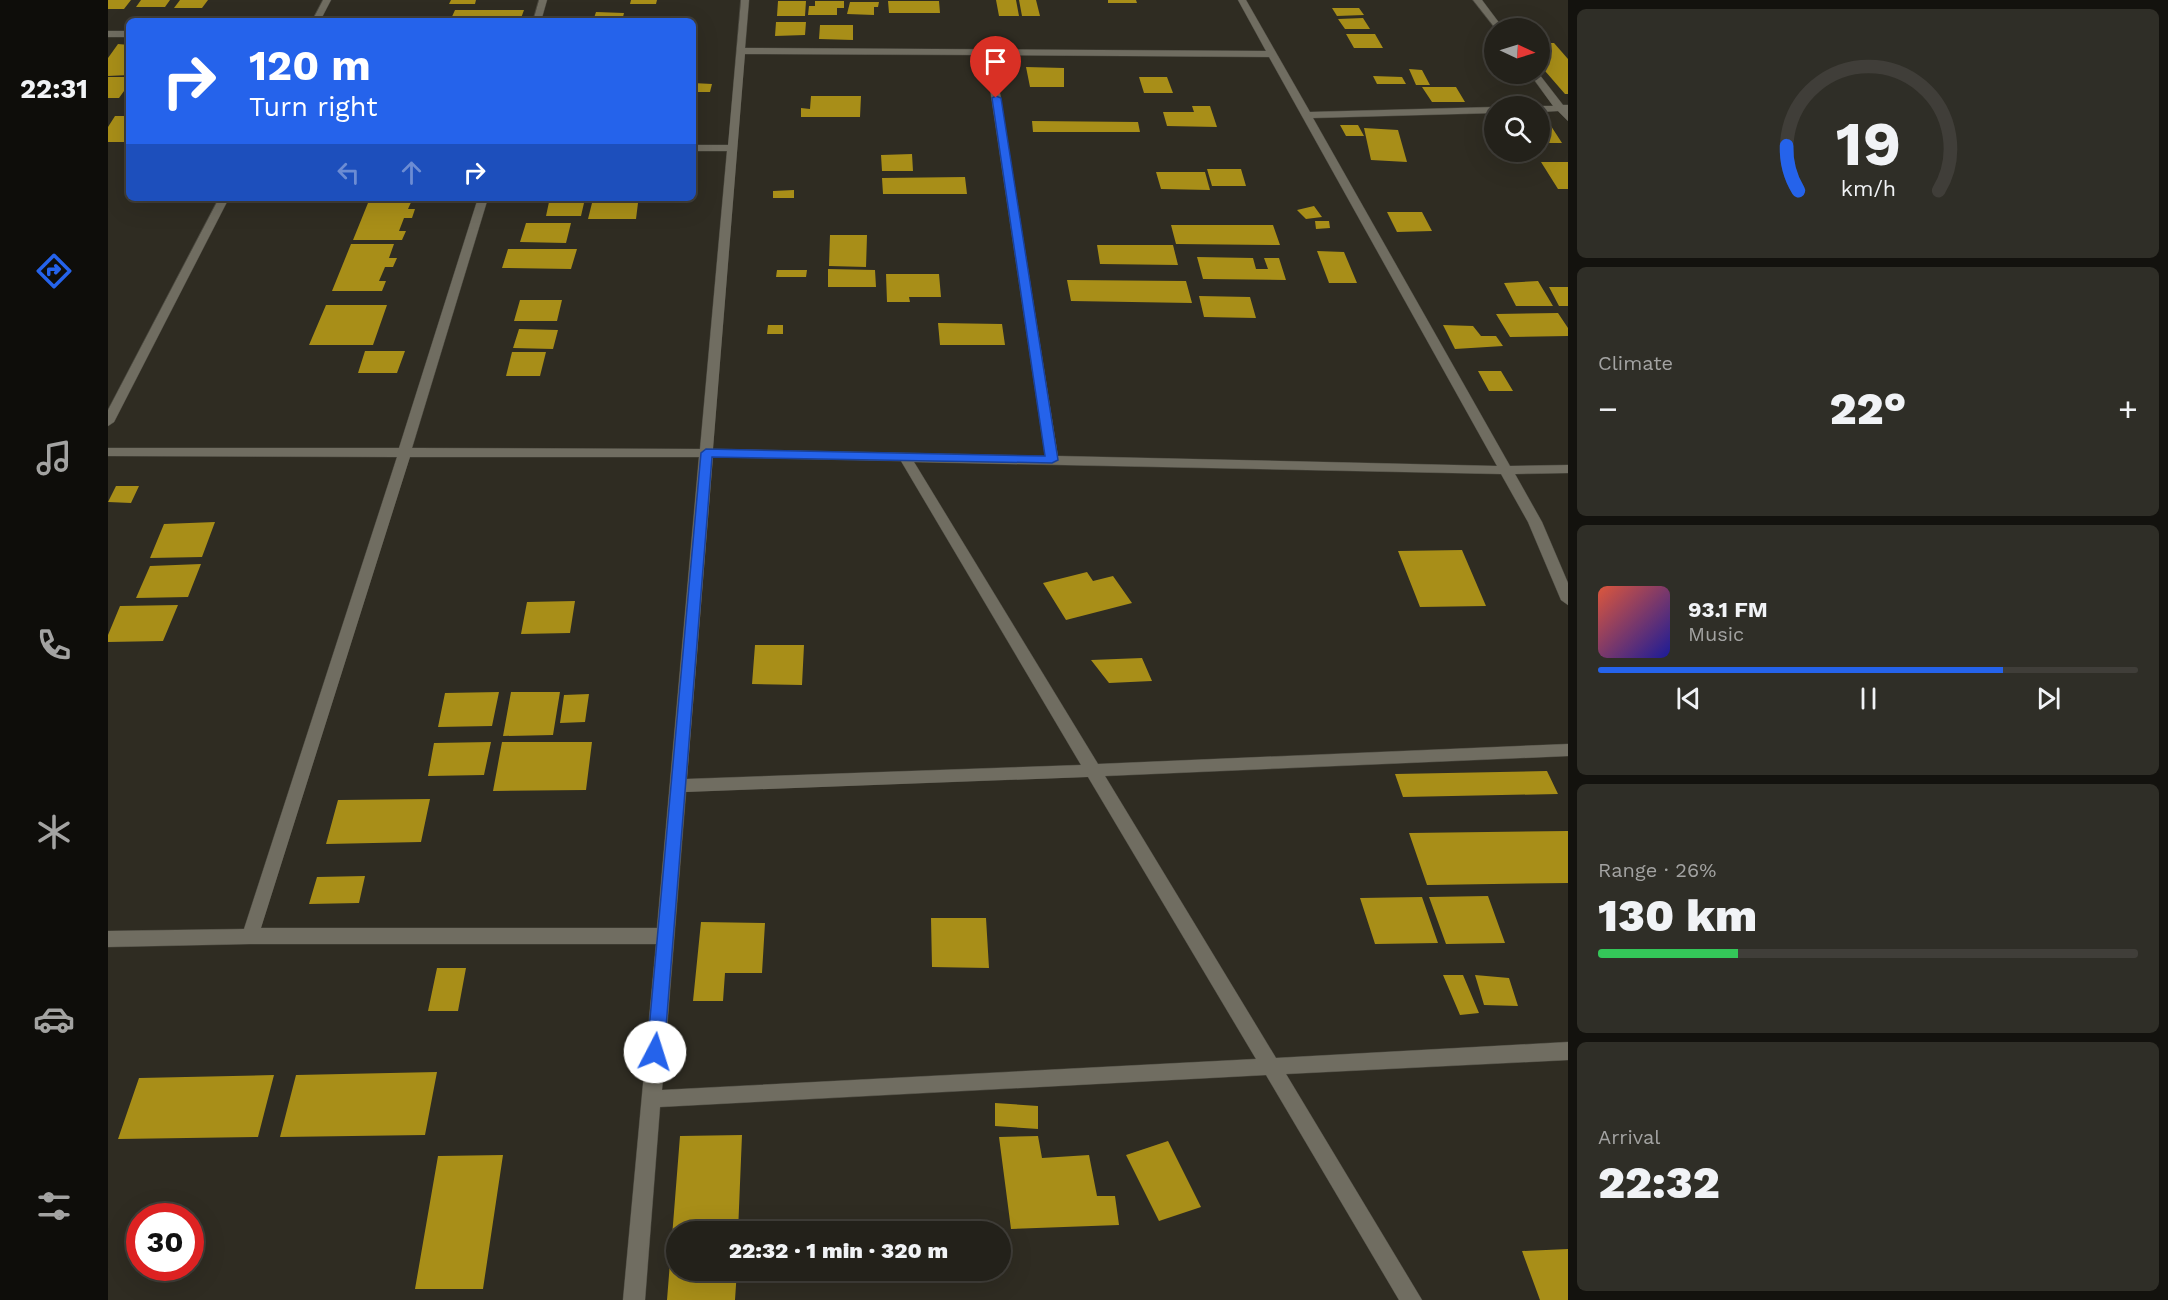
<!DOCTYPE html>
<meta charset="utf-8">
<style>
:root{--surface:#23211a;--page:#2f2e27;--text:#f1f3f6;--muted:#a3a3a2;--line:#403e39;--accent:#2563eb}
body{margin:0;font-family:"Work Sans",sans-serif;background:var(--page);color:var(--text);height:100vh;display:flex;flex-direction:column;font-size:22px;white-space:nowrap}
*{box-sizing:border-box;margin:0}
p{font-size:20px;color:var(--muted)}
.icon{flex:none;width:33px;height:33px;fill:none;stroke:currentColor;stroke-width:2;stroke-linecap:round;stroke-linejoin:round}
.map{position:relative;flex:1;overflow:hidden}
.sheet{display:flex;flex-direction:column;gap:9px;padding:9px;background:#13120e;width:600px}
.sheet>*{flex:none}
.guide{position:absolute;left:18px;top:18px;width:570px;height:183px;border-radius:9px;box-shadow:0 6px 24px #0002,0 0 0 2px var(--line);background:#2563eb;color:#fff;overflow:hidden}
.needle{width:39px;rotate:94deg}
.buttons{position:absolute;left:1376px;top:18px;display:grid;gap:12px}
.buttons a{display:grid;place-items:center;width:66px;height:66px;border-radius:50%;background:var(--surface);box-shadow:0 6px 24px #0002,0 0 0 2px var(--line);font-size:30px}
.speed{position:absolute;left:18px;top:1203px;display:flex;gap:12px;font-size:30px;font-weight:700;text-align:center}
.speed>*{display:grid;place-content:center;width:78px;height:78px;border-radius:50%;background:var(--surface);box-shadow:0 6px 24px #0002,0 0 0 2px var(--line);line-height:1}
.speed .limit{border:9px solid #d22;background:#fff;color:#111}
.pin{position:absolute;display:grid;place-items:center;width:51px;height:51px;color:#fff;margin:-62px -26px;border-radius:50% 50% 50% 0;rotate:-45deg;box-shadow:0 0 6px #0007}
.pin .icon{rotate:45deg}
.me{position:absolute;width:66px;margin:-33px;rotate:5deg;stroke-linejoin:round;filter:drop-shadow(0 0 4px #0008)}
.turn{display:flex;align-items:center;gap:21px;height:126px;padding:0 24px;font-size:27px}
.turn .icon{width:78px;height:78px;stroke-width:2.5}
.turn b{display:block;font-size:42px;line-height:51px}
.lanes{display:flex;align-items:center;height:57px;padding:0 24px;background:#0003;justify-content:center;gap:30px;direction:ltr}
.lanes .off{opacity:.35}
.big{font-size:45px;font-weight:800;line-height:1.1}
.sheet .card{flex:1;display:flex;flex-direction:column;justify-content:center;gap:9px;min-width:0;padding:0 21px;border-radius:9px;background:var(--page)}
.sheet .dial{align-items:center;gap:0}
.dial svg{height:156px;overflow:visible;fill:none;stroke:var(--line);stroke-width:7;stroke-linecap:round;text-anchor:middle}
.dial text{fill:var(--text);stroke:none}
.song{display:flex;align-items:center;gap:18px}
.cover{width:72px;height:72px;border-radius:9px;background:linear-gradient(135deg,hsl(10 70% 55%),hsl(240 70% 35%))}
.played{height:6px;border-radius:3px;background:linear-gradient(90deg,var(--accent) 75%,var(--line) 75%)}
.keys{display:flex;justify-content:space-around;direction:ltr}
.heat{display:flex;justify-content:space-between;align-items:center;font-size:33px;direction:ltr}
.charge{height:9px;border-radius:4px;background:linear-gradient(90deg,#34c759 26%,var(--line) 0)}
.trip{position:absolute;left:558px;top:1221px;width:345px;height:60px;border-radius:30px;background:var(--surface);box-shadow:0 6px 24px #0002,0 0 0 2px var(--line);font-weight:800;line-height:60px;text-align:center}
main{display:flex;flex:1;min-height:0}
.tab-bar{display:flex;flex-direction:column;width:108px;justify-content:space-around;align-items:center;background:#0e0d0a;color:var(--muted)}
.tab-bar .icon{width:42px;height:42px}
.tab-bar .active{color:var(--accent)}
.tab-bar b{font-size:27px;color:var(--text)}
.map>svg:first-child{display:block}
.building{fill:#a88e18}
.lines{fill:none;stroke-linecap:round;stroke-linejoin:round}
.minor-casing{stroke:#4a483f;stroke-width:1}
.minor{fill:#706d61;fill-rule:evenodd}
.route{fill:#2563eb;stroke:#184099;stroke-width:1.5}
</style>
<main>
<nav class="tab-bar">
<b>22:31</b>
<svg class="icon active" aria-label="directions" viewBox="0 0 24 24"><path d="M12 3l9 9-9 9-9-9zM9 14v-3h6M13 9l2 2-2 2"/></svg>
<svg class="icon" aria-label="music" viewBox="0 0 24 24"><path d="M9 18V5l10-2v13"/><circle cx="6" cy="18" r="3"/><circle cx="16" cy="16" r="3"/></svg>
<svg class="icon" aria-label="phone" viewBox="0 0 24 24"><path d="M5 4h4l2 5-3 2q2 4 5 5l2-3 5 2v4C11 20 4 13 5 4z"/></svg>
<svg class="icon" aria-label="climate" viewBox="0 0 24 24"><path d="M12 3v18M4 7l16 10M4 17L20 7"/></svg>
<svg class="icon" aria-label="car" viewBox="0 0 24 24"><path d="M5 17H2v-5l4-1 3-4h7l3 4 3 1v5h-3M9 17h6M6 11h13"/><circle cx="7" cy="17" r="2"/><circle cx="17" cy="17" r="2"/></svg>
<svg class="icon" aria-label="filters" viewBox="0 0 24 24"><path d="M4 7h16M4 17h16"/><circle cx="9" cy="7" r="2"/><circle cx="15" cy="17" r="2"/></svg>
</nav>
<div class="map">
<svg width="1460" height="1300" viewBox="0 0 1460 1300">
<rect width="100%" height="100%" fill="#2f2c22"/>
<path class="building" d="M0,0H23L16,9H0Z
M33,0H62L57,7H28Z
M72,0H100L94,8H66Z
M343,0H368L367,4H341Z
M523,0H549L548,4H522Z
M888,0H908L911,16H891Z
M911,0H928L932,16H914Z
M1000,0H1028L1029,3H1000Z
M670,1H698L697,16H669Z
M707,1H736V8H729V15H700L701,6H707Z
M780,1H831L832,13H781Z
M742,2H771L770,7H766V15L739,14Z
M1224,8H1251L1256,15L1229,16Z
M347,10H416L412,21H342Z
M488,12L516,13L514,21H485Z
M1255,18L1262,29H1237L1230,19Z
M668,22H698L697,35L667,36Z
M712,25H745V40L711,39Z
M1238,34H1267L1275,48H1246Z
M1431,43H1446L1460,59V94H1457L1431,64Z
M10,44L21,45V75L0,76V58Z
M918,67L956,68V87H922Z
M1301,69L1314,70L1322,85H1308Z
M1265,76L1294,77L1298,84H1269Z
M0,77H21V84L11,98H0Z
M1031,77H1059L1065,93H1036Z
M585,83L604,84L602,92H585Z
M1314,87H1348L1357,102H1324Z
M703,96H753L752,117H693V108L702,109Z
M1084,106H1102L1109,127L1059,126L1055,112H1086Z
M7,116H21V142H0V127Z
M924,121L1030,122L1032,132H925Z
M1232,125H1250L1256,136H1238Z
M1431,126H1443L1454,143H1431Z
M1256,128L1290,130L1299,162L1263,160Z
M804,154L805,171H774L773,155Z
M1433,162H1460V189H1450Z
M1099,169H1133L1138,186H1104Z
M1048,172H1097L1102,190L1053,189Z
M857,177L859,194H775L774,178Z
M686,190V198H665V191Z
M262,198H305L300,209H307L304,218H296L291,231H298L294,240H245Z
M441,202L476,203L473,216H438Z
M484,203H530L528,219H480Z
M1206,206L1214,217L1198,219L1189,210Z
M1279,212H1314L1324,231L1289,232Z
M1207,221H1221L1222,228L1208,229Z
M418,223H463L458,243L412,242Z
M1063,225H1165L1172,245L1068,244Z
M722,235H759L758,267L721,266Z
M243,244H286L281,258H289L285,267H277L271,281H278L274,291H224Z
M989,245H1065L1070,265L992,264Z
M400,249H469L463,269L394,268Z
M1209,251L1236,252L1249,283H1221Z
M1089,257L1145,258L1148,269H1160L1156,258H1171L1178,280L1095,279Z
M720,269L767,270L768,287H720Z
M669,270H699L698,277H668Z
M778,274H831L833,297H801L802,302H779Z
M959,280L1078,281L1084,303L963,301Z
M1430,281L1445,306H1408L1396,283Z
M1441,287H1460V306H1451Z
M1091,296L1142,297L1148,318L1096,317Z
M412,300H454L449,321H406Z
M218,305H279L265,345H201Z
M1450,313L1460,328V336L1402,337L1388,314Z
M830,323L894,324L897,345H832Z
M660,325H675V334H659Z
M1335,325L1365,326L1373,336H1388L1395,346L1347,349Z
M411,329L450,330L445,349L405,348Z
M257,351H297L289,373H250Z
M404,352H438L432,376H398Z
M1370,371H1393L1405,391H1381Z
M8,486H31L23,503L0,502Z
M107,522L94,557L42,558L56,524Z
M1354,550L1378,606L1312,607L1290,551Z
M93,564L80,597L28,598L42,566Z
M979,572L985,581L1005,576L1024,603L958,620L935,583Z
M467,601L462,633L413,634L419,602Z
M70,605L55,641L0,642V635L12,606Z
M647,645H696L694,685L644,684Z
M1034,658L1044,681L1001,683L983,660Z
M391,692L384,726L330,727L337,693Z
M403,692H452L445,735L395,736Z
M481,694L477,722L452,723L456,695Z
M383,742L376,775L320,776L326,743Z
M394,742H484L478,790L385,791Z
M1439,771L1450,794L1295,797L1287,774Z
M322,799L313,842L218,844L230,800Z
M1460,831V883L1319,885L1301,833Z
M257,876L251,903L201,904L209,877Z
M1380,896L1397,943L1338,944L1321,897Z
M1314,897L1330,943L1267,944L1252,898Z
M823,918H878L881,968L824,967Z
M593,922L657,923L654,973H617L615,1001H585Z
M329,968H358L350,1011H320Z
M1335,975H1355L1371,1013L1352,1015Z
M1367,975L1401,978L1410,1006L1376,1005Z
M329,1072L317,1135L172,1137L188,1075Z
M166,1075L150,1137L10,1139L31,1078Z
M887,1103L930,1106V1129L887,1126Z
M634,1135L630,1232H568V1270H629L627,1300H559L572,1136Z
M930,1136L934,1158L981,1155L989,1196H1007L1011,1225L903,1229L891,1137Z
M1060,1141L1093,1207L1051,1221L1018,1155Z
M395,1155L375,1289H307L330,1156Z
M1460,1249V1300H1432L1414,1251Z"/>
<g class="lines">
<defs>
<path id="minor" d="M215,0H223L212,21H204Z
M431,0H439L433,21H425Z
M633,0H641L637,48L1158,51L1130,0H1138L1202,112L1386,107V113L1205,118L1402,466L1460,465V473L1407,474L1434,522L1460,583V605L1453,600L1420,522L1393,474L806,462L990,764L1460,744V756L997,776L1168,1058L1460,1042V1060L1178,1074L1314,1300H1291L1158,1075L552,1107L537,1300H515L548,944H142L0,947V931L136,929L289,457L0,456V448H291L370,198H380L304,448L592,449L619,151H585V145H620ZM637,54L877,55L937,456L605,449ZM886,55L1161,57L1389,466L950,456ZM302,457H591L549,928H153ZM605,457L793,461L973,765L579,779ZM980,777L1148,1059L554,1090L578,792Z
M1365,0H1374L1395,28H1387Z
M0,31H21V37H0Z
M1422,74H1431L1455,105H1460V121L1450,111L1431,112L1429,106H1445Z
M111,198H121L6,422L0,426V410Z"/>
</defs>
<use href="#minor" class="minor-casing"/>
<use href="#minor" class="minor"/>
</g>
<path class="route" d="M888,96L893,98L950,460L944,463L604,457L556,1052L553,1058L547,1060L541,1058L539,1052L593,453L598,449L937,456L884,98Z"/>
</svg>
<div class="buttons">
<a><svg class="needle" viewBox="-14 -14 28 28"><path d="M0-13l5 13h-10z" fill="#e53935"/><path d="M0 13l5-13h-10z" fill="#a3a3a2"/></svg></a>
<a><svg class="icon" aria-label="search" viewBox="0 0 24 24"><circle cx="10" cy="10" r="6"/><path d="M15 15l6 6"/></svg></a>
</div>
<div class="speed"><div class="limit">30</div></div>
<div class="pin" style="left:888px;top:98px;background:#d93025"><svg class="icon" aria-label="arrive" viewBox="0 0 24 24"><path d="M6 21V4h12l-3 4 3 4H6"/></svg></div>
<svg class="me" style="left:547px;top:1052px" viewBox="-20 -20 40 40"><circle r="19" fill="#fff"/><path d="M0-13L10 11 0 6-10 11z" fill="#2563eb"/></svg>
<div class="trip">22:32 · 1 min · 320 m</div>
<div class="guide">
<div class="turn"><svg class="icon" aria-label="right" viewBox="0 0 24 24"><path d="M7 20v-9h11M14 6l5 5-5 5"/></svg><div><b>120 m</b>Turn right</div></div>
<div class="lanes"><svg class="icon off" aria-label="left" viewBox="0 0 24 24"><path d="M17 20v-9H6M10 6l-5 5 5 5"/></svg><svg class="icon off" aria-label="ahead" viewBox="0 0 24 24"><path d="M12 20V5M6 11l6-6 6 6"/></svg><svg class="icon" aria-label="right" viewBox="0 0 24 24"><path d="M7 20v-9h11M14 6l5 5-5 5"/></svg></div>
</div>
</div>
<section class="sheet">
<div class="card dial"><svg viewBox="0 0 100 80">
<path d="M14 69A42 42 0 1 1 86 69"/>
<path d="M14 69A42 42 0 0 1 8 46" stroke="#2563eb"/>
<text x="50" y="56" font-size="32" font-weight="700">19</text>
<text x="50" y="72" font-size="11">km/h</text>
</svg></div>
<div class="card"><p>Climate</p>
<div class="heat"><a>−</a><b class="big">22°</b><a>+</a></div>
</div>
<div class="card">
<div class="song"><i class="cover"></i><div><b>93.1 FM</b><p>Music</p></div></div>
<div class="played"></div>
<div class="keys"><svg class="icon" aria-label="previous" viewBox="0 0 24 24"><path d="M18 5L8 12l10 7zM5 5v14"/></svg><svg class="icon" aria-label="pause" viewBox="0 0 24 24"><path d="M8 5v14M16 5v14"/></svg><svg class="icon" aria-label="next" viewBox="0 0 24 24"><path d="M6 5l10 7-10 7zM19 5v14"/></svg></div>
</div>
<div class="card"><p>Range · 26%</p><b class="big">130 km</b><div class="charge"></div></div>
<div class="card"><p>Arrival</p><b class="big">22:32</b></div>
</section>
</main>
